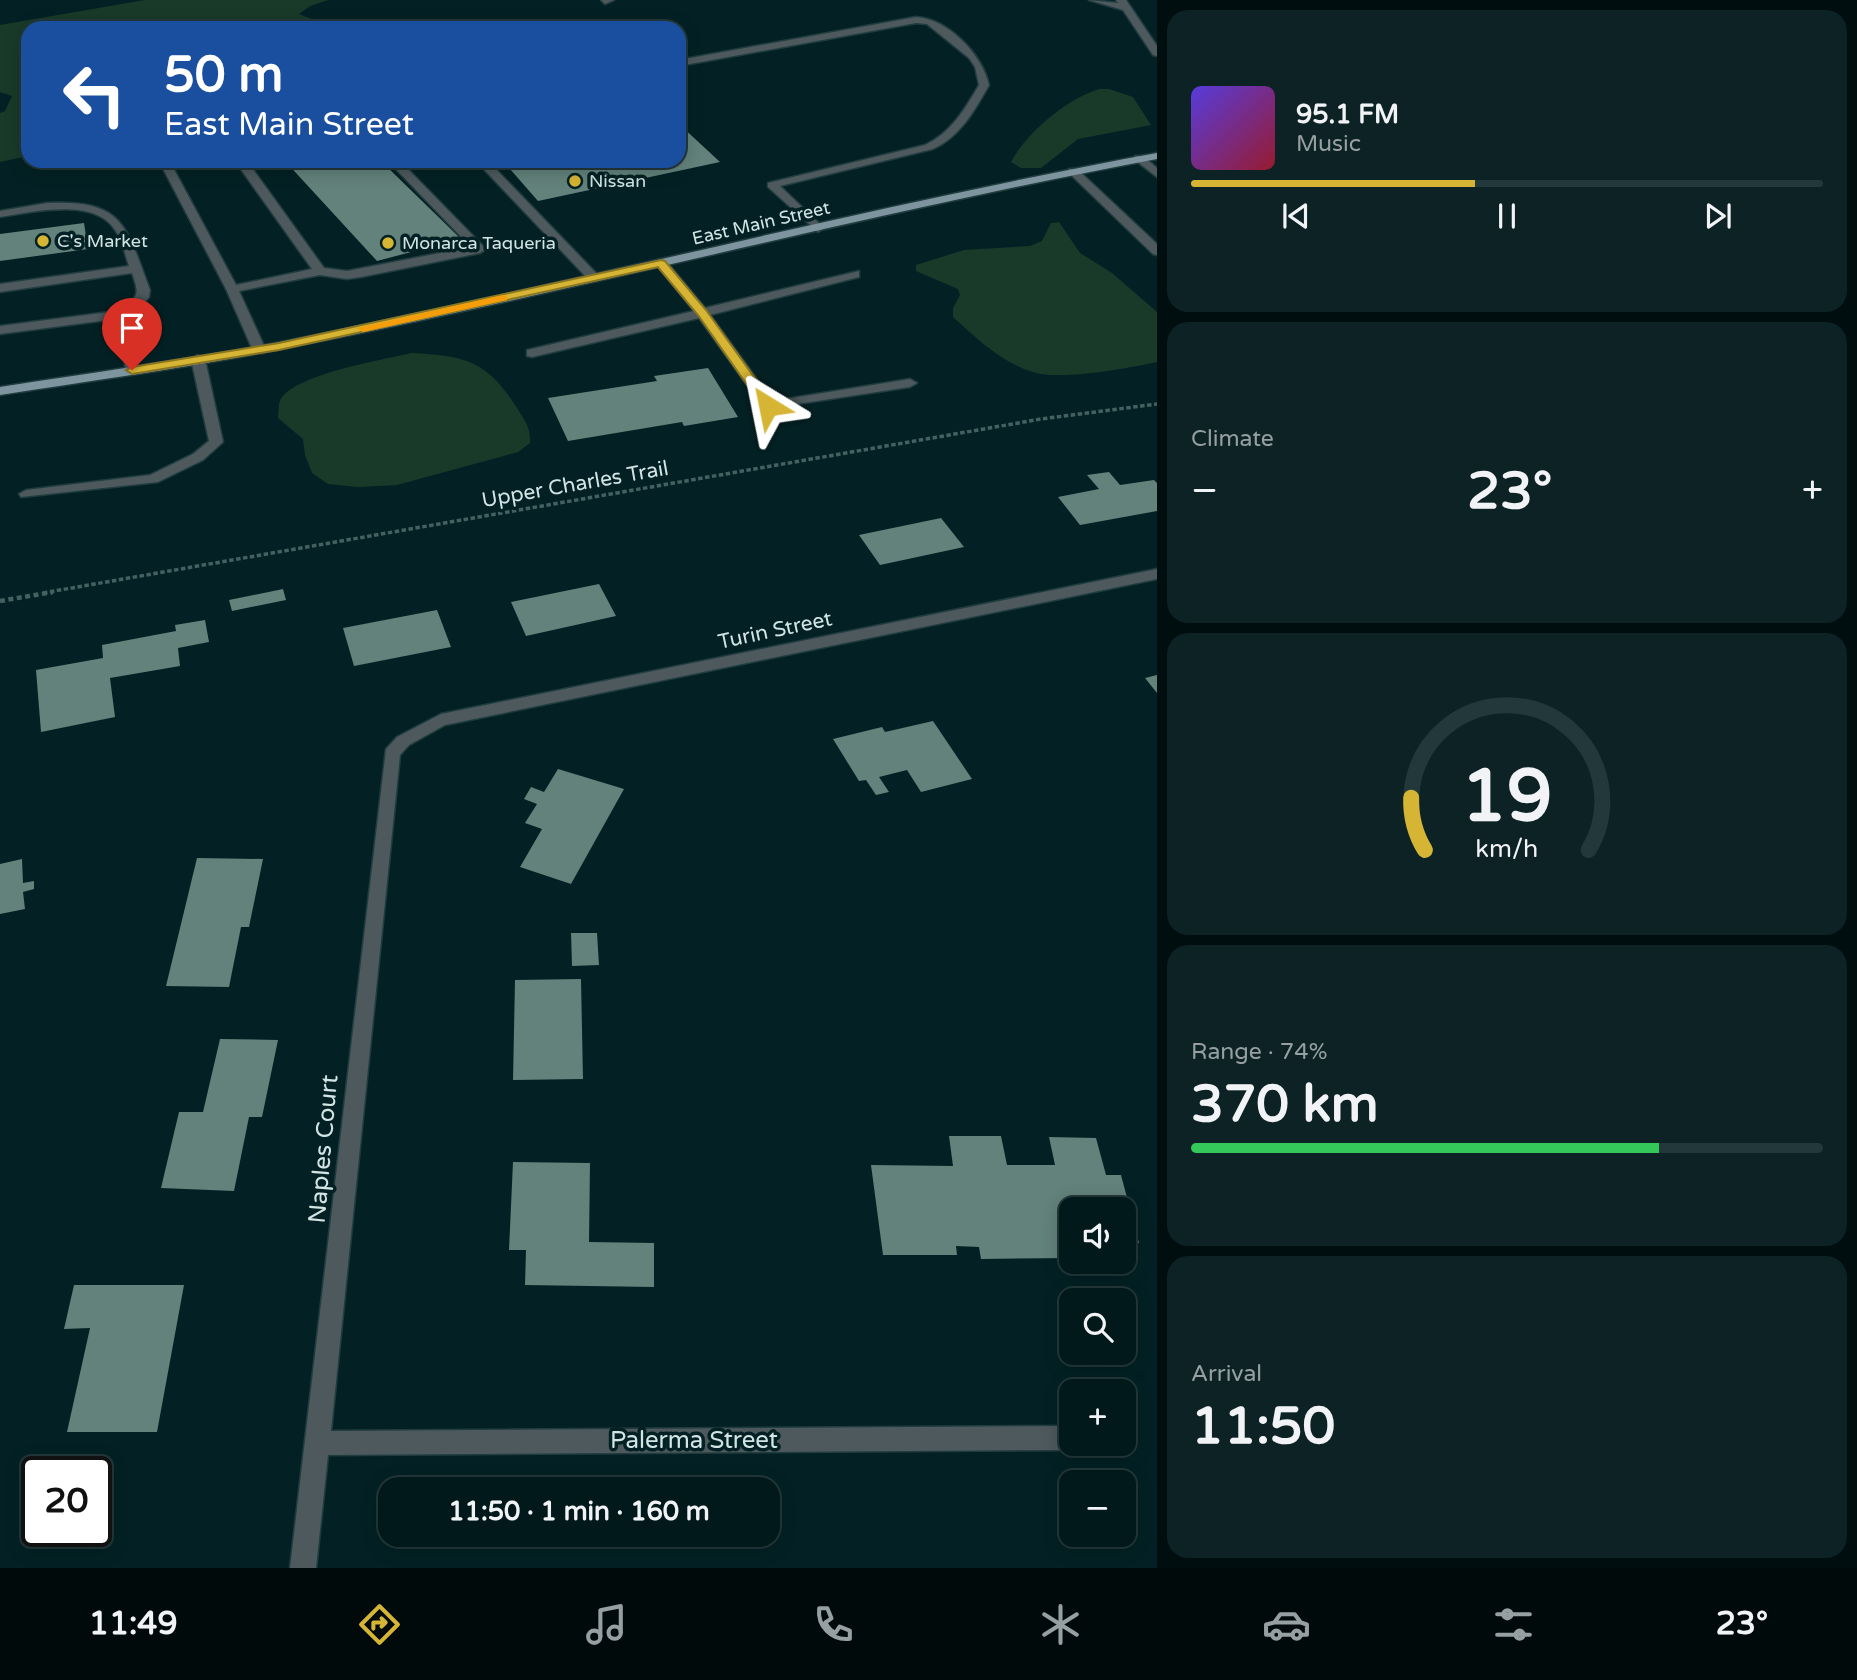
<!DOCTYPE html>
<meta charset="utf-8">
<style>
:root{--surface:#02191b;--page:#0c2224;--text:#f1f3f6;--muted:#96a0a3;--line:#23383a;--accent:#d6b534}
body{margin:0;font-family:"Varela Round",sans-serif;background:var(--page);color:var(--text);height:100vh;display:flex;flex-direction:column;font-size:26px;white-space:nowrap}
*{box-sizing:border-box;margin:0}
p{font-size:23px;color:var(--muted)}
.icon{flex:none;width:38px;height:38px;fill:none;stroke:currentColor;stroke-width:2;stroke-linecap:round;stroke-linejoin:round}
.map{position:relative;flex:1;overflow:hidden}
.panel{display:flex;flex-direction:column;gap:10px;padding:10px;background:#010e0f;width:700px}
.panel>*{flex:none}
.hud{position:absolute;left:21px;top:21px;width:665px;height:147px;border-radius:21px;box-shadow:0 4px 18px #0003,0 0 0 2px var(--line);background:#1a4fa0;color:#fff;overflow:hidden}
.tools{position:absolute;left:1059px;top:1197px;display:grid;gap:14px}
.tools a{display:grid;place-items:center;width:77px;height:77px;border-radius:14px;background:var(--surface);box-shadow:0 4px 18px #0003,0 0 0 2px var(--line);font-size:35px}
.speed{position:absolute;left:21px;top:1456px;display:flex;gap:14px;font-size:35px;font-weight:700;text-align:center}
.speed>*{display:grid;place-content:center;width:91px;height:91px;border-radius:50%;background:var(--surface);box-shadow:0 4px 18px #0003,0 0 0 2px var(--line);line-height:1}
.speed .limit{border:4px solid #111;border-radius:10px;background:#fff;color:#111}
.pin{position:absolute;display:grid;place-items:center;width:60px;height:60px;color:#fff;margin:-72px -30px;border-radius:50% 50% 50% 0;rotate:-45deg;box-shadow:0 0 7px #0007}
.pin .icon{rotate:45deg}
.me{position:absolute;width:77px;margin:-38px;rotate:325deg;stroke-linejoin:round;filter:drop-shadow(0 0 5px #0008)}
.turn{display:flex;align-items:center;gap:24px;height:147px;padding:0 28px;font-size:32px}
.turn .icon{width:91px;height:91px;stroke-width:2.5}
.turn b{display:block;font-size:49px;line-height:60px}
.big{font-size:52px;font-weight:700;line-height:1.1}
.panel .card{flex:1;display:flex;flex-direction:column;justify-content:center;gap:10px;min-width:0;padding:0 24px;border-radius:21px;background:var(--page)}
.panel .dial{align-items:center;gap:0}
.dial svg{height:182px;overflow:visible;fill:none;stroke:var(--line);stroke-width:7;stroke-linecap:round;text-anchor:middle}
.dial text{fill:var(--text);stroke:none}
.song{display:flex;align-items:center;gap:21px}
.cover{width:84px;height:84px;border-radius:10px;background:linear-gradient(135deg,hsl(250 70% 55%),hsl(350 70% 35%))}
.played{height:7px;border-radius:4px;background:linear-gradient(90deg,var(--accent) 45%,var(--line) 45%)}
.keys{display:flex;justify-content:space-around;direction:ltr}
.heat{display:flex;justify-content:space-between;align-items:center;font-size:38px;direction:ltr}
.charge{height:10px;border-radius:5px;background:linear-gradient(90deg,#34c759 74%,var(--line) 0)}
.trip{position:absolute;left:378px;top:1477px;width:402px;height:70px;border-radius:21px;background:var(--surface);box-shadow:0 4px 18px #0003,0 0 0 2px var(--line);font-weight:700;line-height:70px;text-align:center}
.dock{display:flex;height:112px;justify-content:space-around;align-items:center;background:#010a0b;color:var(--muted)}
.dock .icon{width:49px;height:49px}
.dock .current{color:var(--accent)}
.dock b{font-size:32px;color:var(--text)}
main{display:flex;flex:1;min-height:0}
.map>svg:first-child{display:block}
.green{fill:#193a29}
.building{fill:#63827b}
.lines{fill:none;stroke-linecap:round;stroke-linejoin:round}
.service-casing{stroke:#203c3f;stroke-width:3}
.minor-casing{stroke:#203c3f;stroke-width:3}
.primary-casing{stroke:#203c3f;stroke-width:3}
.path-far1{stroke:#466062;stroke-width:3.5;stroke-dasharray:4.5 2.5;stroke-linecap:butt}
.path{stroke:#466062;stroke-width:4.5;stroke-dasharray:5 3.5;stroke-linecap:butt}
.service{fill:#4d595d;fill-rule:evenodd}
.minor{fill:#4d595d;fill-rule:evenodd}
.primary{fill:#7e959f;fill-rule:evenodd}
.route{fill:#d6b534;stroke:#8b7622;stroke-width:2}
.slow{fill:#f59e0b}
.poi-dot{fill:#d6b534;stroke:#032124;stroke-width:2.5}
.labels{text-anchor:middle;stroke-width:7;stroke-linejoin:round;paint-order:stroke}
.far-poi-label{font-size:18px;fill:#d3e4e5;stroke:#032124;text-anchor:start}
.far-street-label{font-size:18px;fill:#d3e4e5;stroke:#032124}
.street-label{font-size:21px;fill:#d3e4e5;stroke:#032124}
.near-street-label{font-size:24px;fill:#d3e4e5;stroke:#032124}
</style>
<main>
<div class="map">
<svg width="1157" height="1568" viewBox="0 0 1157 1568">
<rect width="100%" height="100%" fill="#032124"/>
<path class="green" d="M145,0H328L310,6L299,14L334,28H28V156L0,162V113L5,111L12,96L0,92V25Z
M1099,89H1109L1133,97L1151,125L1078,139L1041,168H1021L1011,162C1026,133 1067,99 1099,89Z
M1059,222L1080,253L1112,273L1157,312V362C1129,368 1059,381 1033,372C1001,362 977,339 953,317V308L960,295L958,289L916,271V265L964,250L1030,246L1042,241L1051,223Z
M412,353C467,356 487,361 517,408C525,421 531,428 530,443L518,452L397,485L358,487L328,484L312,473L305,455L303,439L278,418C279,413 278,405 280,401C290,375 386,359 412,353Z"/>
<path class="building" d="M679,124L720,162L538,201L503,161H679Z
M285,161H381L461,239L377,261Z
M84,223L88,249L0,261V234Z
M708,368L738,417L684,426L682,422L568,441L548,398L657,381L654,376Z
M1109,472L1120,485L1154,480L1157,483V511L1080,525L1058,497L1099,489L1087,475Z
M941,518L964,547L880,565L859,535Z
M599,584L616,616L526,636L511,602Z
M283,589L286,600L232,611L229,600Z
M437,610L451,647L354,666L343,628Z
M205,620L209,642L178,648L180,666L110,678L115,717L41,732L36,670L103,658L102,645L176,631L175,625Z
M1157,675V693L1145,678Z
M933,721L972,779L921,792L907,770L879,777L889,792L876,795L866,780L859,781L833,739L882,727L885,732Z
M558,769L624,789L571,884L520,867L542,829L525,823L537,804L524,799L531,787L544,792Z
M197,858L263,859L249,927H241L229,987L166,986Z
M22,859L23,883L34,881V889L23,892L25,909L0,914V864Z
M571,933H597L599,965L572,966Z
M581,979L583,1079L513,1080L515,980Z
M220,1039L278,1040L262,1117H249L234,1191L161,1188L179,1112H203Z
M949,1136H1001L1007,1165H1055L1049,1137L1096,1138L1106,1175H1121L1139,1243H1124V1209H1071V1258L981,1259L979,1247L956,1246L957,1255H883L871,1165L953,1166Z
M513,1162L590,1163L589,1242L654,1243V1287L525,1285L526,1250H509Z
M74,1285H184L157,1432H67L90,1328L64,1329Z"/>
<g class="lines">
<defs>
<path id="service" d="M601,0H614L605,4Z
M1089,0L1118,3L1116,0H1126L1157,46V56L1153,55L1123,10Z
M916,17C948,19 982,54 989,85C975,110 960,137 933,149L780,186L822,226L824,228L818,232L768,187V183L925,145C951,133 965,109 979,85L975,67L969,58L927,24L916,23L679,66V60Z
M1135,156H1143L1157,168V177L1135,160Z
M159,161L170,162L236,285L312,269L235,161H247L324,268L347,271L471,247L388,161H400L486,249L480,253L361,277L347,279L320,275L239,291L266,350L264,353H254L226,289Z
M476,161H488L598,275V281H590Z
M1069,169H1077L1157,244V255L1153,254L1069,173Z
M47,203C125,199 126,227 150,290L149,297L135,314L137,373H127L125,370L123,318L0,334V326L125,310C139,293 139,294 132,273L0,292V284L129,266C125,255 122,240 115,230C95,197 31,212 0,217V211Z
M661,259L665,260L705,308L859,271V277L710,315L773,401L910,379L917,383L910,387L764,409L699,318L532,357L527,356V350L694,311L655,263Z
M198,355L205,359L223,442L203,460L158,482L21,497L19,494L26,490L150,475L193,454L209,441L191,359Z"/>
<path id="minor" d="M1157,569V579L445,725L409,745L400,755L331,1431L1071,1426V1444H1081L1080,1447L1071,1450L328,1455L316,1568H290L386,749L397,737L441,714Z"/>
<path id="primary" d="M1157,153V159C863,214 574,292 281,349C188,368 94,380 0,395V387C94,372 188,360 281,342C574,284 863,207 1157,153Z"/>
</defs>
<use href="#service" class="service-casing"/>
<use href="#minor" class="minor-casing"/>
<use href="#primary" class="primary-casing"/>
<path class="path-far1" d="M43,593L1041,419L1157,404"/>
<path class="path" d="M0,601L53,592"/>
<use href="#service" class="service"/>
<use href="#minor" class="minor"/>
<use href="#primary" class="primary"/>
</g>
<path class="route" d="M661,260L665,261L706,310L775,406L773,409H764L698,315L658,267L279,350L132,374L126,370L132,367L279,343Z"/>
<path class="slow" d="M503,295L507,296V300L363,332L357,328Z"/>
<g class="poi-dot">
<circle cx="575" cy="181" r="7"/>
<circle cx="43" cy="241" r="7"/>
<circle cx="388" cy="243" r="7"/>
</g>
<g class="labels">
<g class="far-poi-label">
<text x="589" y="187">Nissan</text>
<text x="57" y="247">C's Market</text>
<text x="402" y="249">Monarca Taqueria</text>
</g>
<g class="far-street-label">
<text transform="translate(761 223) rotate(-13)" y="6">East Main Street</text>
</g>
<g class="street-label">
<text transform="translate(575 484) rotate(-10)" y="7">Upper Charles Trail</text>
<text transform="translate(775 630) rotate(-12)" y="7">Turin Street</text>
</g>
<g class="near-street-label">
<text transform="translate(323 1149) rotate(-85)" y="8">Naples Court</text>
<text x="694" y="1448">Palerma Street</text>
</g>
</g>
</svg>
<div class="tools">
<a><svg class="icon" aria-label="sound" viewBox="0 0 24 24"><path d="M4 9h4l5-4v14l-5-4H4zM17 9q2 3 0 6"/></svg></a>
<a><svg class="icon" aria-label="search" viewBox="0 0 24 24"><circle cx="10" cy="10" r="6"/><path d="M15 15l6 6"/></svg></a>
<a>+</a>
<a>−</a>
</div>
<div class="speed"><div class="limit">20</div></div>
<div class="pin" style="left:132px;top:370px;background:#d93025"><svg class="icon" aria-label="arrive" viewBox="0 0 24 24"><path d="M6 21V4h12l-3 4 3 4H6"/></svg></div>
<svg class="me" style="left:768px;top:406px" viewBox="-20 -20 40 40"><path d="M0-17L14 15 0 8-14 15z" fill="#d6b534" stroke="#fff" stroke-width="4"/></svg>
<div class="trip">11:50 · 1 min · 160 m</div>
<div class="hud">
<div class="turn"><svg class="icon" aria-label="left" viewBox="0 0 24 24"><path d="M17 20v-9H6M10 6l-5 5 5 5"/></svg><div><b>50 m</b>East Main Street</div></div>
</div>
</div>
<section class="panel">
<div class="card">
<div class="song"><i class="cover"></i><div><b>95.1 FM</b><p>Music</p></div></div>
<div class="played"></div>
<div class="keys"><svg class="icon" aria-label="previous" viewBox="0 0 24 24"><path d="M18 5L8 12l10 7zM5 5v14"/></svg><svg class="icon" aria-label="pause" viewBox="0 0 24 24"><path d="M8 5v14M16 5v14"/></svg><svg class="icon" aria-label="next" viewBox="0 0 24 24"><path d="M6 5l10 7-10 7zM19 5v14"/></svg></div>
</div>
<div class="card"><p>Climate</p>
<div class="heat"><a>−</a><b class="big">23°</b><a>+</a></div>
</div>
<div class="card dial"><svg viewBox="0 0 100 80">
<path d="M14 69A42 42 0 1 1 86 69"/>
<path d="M14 69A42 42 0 0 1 8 46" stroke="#d6b534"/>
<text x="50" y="56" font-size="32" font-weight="700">19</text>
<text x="50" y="72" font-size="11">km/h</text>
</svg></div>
<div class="card"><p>Range · 74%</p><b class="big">370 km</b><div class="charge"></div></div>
<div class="card"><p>Arrival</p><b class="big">11:50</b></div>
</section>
</main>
<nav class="dock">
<b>11:49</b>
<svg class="icon current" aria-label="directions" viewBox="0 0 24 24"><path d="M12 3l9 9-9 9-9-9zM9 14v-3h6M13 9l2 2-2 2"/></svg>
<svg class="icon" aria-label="music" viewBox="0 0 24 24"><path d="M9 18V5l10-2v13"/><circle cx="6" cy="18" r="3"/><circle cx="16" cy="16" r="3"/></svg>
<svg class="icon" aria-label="phone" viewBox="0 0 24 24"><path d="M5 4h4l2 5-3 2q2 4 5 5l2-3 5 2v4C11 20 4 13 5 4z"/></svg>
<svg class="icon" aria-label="climate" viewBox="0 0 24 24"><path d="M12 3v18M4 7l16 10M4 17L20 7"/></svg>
<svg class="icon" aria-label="car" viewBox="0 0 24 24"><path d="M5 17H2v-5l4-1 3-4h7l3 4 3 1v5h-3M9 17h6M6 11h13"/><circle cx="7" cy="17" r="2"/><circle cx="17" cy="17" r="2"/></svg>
<svg class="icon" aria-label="filters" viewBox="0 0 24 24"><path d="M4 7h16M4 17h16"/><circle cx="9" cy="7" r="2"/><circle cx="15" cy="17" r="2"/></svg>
<b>23°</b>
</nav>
